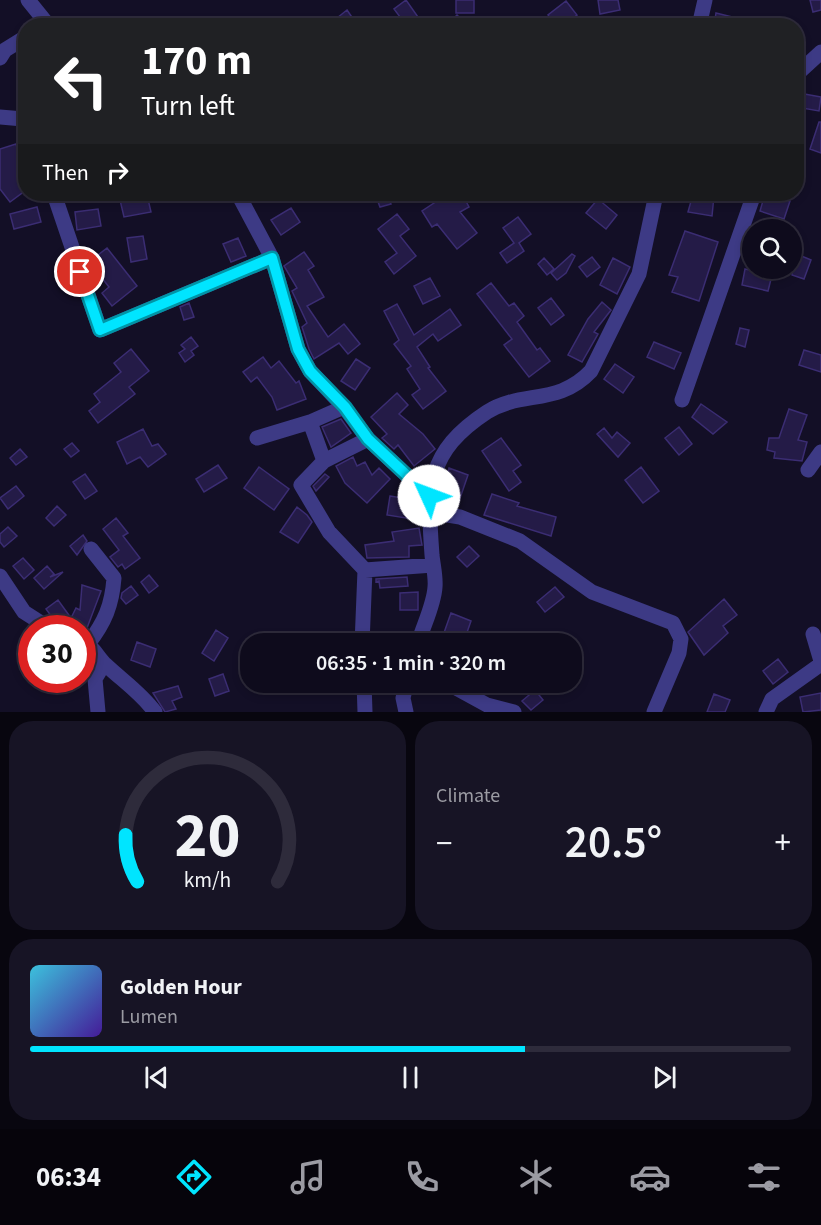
<!DOCTYPE html>
<meta charset="utf-8">
<style>
:root{--surface:#0e0b1c;--page:#171425;--text:#f1f3f6;--muted:#9b9ba3;--line:#2e2b3b;--accent:#00e5ff}
body{margin:0;font-family:"Source Sans 3",sans-serif;background:var(--page);color:var(--text);height:100vh;display:flex;flex-direction:column;font-size:22px;white-space:nowrap}
*{box-sizing:border-box;margin:0}
p{font-size:20px;color:var(--muted)}
.icon{flex:none;width:33px;height:33px;fill:none;stroke:currentColor;stroke-width:2;stroke-linecap:round;stroke-linejoin:round}
.map{position:relative;height:712px;overflow:hidden}
.drawer{display:flex;flex-direction:column;gap:9px;padding:9px;background:#08060f;flex:1}
.drawer>*{flex:none}
.hud{position:absolute;left:18px;top:18px;width:786px;height:183px;border-radius:24px;box-shadow:0 3px 9px #0003,0 0 0 2px var(--line);background:#202124;color:#fff;overflow:hidden}
.buttons{position:absolute;left:742px;top:219px;display:grid;gap:12px}
.buttons a{display:grid;place-items:center;width:60px;height:60px;border-radius:50%;background:var(--surface);box-shadow:0 3px 9px #0003,0 0 0 2px var(--line);font-size:30px}
.speed{position:absolute;left:18px;top:615px;display:flex;gap:12px;font-size:30px;font-weight:700;text-align:center}
.speed>*{display:grid;place-content:center;width:78px;height:78px;border-radius:50%;background:var(--surface);box-shadow:0 3px 9px #0003,0 0 0 2px var(--line);line-height:1}
.speed .limit{border:9px solid #d22;background:#fff;color:#111}
.pin{position:absolute;display:grid;place-items:center;width:51px;height:51px;color:#fff;margin:-26px;border:3px solid #fff;border-radius:50%;box-shadow:0 2px 6px #0007}
.me{position:absolute;width:66px;margin:-33px;rotate:313deg;stroke-linejoin:round;filter:drop-shadow(0 0 4px #0008)}
.turn{display:flex;align-items:center;gap:21px;height:126px;padding:0 24px;font-size:27px}
.turn .icon{width:78px;height:78px;stroke-width:2.5}
.turn b{display:block;font-size:42px;line-height:51px}
.then{display:flex;align-items:center;height:57px;padding:0 24px;background:#0003;gap:12px;font-size:22px}
.big{font-size:45px;font-weight:600;line-height:1.1}
.drawer .tile{flex:1;display:flex;flex-direction:column;justify-content:center;gap:9px;min-width:0;padding:0 21px;border-radius:24px;background:var(--page)}
.drawer .dial{align-items:center;gap:0}
.dial svg{height:156px;overflow:visible;fill:none;stroke:var(--line);stroke-width:7;stroke-linecap:round;text-anchor:middle}
.dial text{fill:var(--text);stroke:none}
.song{display:flex;align-items:center;gap:18px}
.cover{width:72px;height:72px;border-radius:9px;background:linear-gradient(135deg,hsl(190 70% 55%),hsl(260 70% 35%))}
.played{height:6px;border-radius:3px;background:linear-gradient(90deg,var(--accent) 65%,var(--line) 65%)}
.keys{display:flex;justify-content:space-around;direction:ltr}
.heat{display:flex;justify-content:space-between;align-items:center;font-size:33px;direction:ltr}
.drawer .tiles{flex:1;display:grid;gap:9px;grid-template-columns:1fr 1fr}
.tile:last-child{grid-column:span 2}
.trip{position:absolute;left:240px;top:633px;width:342px;height:60px;border-radius:24px;background:var(--surface);box-shadow:0 3px 9px #0003,0 0 0 2px var(--line);font-weight:600;line-height:60px;text-align:center}
.tabs{display:flex;height:96px;justify-content:space-around;align-items:center;background:#06040b;color:var(--muted)}
.tabs .icon{width:42px;height:42px}
.tabs .selected{color:var(--accent)}
.tabs b{font-size:27px;color:var(--text)}
.map>svg:first-child{display:block}
.building{fill:#241b47;stroke:#3b2d73;stroke-width:1.5}
.lines{fill:none;stroke-linecap:round;stroke-linejoin:round}
.minor{stroke:#3d3a85;stroke-width:15}
.route-casing{stroke:#0095a6;stroke-width:15}
.route{stroke:#00e5ff;stroke-width:10}
</style>
<div class="map">
<svg width="821" height="712" viewBox="0 0 821 712">
<rect width="100%" height="100%" fill="#130f26"/>
<path class="building" d="M406,0L418,17L406,25L394,9Z
M456,0H474V13H456Z
M598,0H618L620,10L600,14Z
M810,0H821V10L813,12Z
M566,1L577,15L563,26H556L548,15Z
M347,10L358,26H327Z
M716,13L753,22V26H714Z
M457,15L468,26H446Z
M799,93L821,97L819,111L796,107Z
M819,122H821V153L810,149Z
M16,144L21,163L26,162V190L10,202L0,189V149Z
M375,194H387L391,204L380,207Z
M441,194H462L469,207L460,212L477,233L457,249L437,224L432,227L422,211L443,197Z
M693,194L714,196L712,216L688,212Z
M765,194L790,201L784,219L760,211Z
M147,195L151,212L124,217L120,200Z
M598,199L617,215L606,229L586,213Z
M37,207L41,222L14,229L10,214Z
M291,208L300,222L281,235L271,220Z
M98,209L101,226L77,230L75,212Z
M397,214L409,229L400,236L416,256L394,274L385,262L397,253L378,229Z
M518,217L531,234L519,243L524,251L507,263L500,253L514,243L503,228Z
M685,231L718,242L699,301L672,292L678,277L669,275Z
M143,236L147,259L131,262L127,238Z
M238,238L246,256L231,262L223,244Z
M107,248L137,286L112,306L102,293L109,287L89,262Z
M304,252L314,266L308,270L324,297L307,306L328,337L344,324L360,344L348,354L339,343L314,359L309,349L302,327L307,323L292,291L297,288L284,266Z
M792,252L811,260L804,279L792,275Z
M572,254L575,256L566,273L557,280L551,273Z
M592,257L600,267L587,277L579,267Z
M544,258L554,269L547,275L538,264Z
M613,258L630,267L617,294L600,285Z
M745,269L772,275L768,291L742,285Z
M430,278L440,296L423,304L414,286Z
M491,283L509,306L514,303L524,316L517,322L537,350L540,348L550,361L529,377L504,345L512,339L477,294Z
M551,298L564,315L551,325L538,308Z
M602,302L611,310L594,332L598,334L582,362L568,355L588,319Z
M189,303L194,317L184,320L180,307Z
M397,304L414,335L450,309L461,325L438,341L433,334L417,347L430,367L428,368L446,391L423,409L412,395L420,389L407,369L411,366L394,344L399,340L384,311Z
M740,328L749,330L745,347L736,344Z
M191,337L198,346L191,351L194,355L185,362L179,353L185,349L181,345Z
M654,342L681,353L674,369L647,357Z
M131,349L149,371L129,387L135,394L98,423L89,411L100,402L94,394L121,372L114,363Z
M804,350L821,355V372L799,365Z
M263,357L271,368L279,361L296,383L299,381L306,399L277,410L272,397L257,377L251,382L243,372Z
M356,359L370,368L355,390L341,381Z
M615,364L634,377L623,393L604,379Z
M397,393L408,405L399,414L423,434L435,449L414,466L398,445L394,449L382,438L387,434L371,417Z
M701,404L727,422L713,434L692,417Z
M789,409L807,415L798,440L807,442L802,461L774,458L775,452L767,450L769,438H779Z
M341,419L351,433L331,447L322,427Z
M679,427L692,444L679,455L665,438Z
M604,428L612,438L617,432L630,443L618,457L597,434Z
M143,429L152,446L158,444L166,454L148,467L140,457L127,464L117,442Z
M501,438L521,465L513,471L521,482L509,491L482,451Z
M72,443L79,451L71,457L64,449Z
M20,449L27,457L16,465L10,458Z
M353,457L357,466L365,462L372,475L379,468L390,479L367,503L345,483L336,466Z
M218,465L227,478L204,492L196,479Z
M259,467L289,489L274,510L244,488Z
M641,467L659,491L643,503L625,480Z
M449,468L468,475L458,504L440,498Z
M85,474L97,491L85,499L73,482Z
M325,474L329,477L316,491L313,486Z
M16,486L24,496L8,509L0,498Z
M492,494L519,503L517,506L556,517L551,536L484,515Z
M390,496L415,500L412,519L387,515Z
M57,506L66,515L54,526L46,518Z
M297,507L307,515L312,522L298,543L280,532Z
M116,518L128,533L123,536L140,558L125,569L122,564L118,567L110,557L119,550L103,529Z
M8,527L17,536L4,547L0,542V534Z
M419,528L422,545L409,546V557L367,558L365,545L394,541L392,532Z
M83,535L87,541L77,555L70,546Z
M469,546L479,556L467,567L457,557Z
M23,558L34,570L24,579L13,566Z
M47,566L54,574L50,577L63,572L44,589L34,578Z
M149,575L158,586L149,593L141,582Z
M407,577L408,586L380,588L379,581L376,582V579Z
M82,585L101,591L87,628H73L63,624L59,627L46,609L58,600L71,618L76,608L80,610Z
M131,586L138,595L126,604L121,598L122,593Z
M555,587L564,597L545,612L537,602Z
M418,592V610H400V593Z
M724,599L737,615L723,626L728,633L704,655L688,632Z
M451,613L471,621L463,644H440Z
M216,630L228,638L214,661L202,653Z
M338,633L353,635L352,644H336Z
M137,642L156,649L150,667L131,660Z
M778,659L788,672L773,684L763,671Z
M223,674L229,691L215,696L209,679Z
M178,686L182,697L172,701L176,709L165,712L153,693Z
M535,690L543,700L531,710L522,701Z
M821,693V710L803,712L800,697Z
M714,694L730,700L725,712H707Z"/>
<g class="lines">
<path class="minor" d="M28,0L49,26
M699,26L705,0
M0,58L5,50L26,37
M796,75L821,52
M0,117L23,119L26,125
M54,194L100,330L272,258
M238,194L272,258L298,349L310,371L344,407L368,439L429,496
M682,400L754,194
M344,407L310,422L324,461L301,485L329,532L365,570L362,644
M257,438L310,422
M324,461L368,439
M808,470L821,452
M429,512L460,517L520,541L592,592L673,623L681,639L679,653L654,712
M365,570L433,565
M0,576L24,612L49,628
M813,634L821,661
M82,642C93,645 98,658 106,665C123,681 141,693 155,712
M88,644C105,622 112,605 114,578L91,549
M418,644C423,626 434,605 435,587C436,577 433,565 432,555C427,488 426,452 487,412C522,390 558,406 591,371L639,274L656,194
M364,682L365,712
M445,682L487,705L514,712
M98,712L95,679L104,664
M406,712L403,698L407,682
M766,712L772,699L821,664"/>
</g>
<g class="lines">
<defs>
<path id="route" d="M80,272L100,330L272,258L298,349L310,371L345,407L368,439L429,496"/>
</defs>
<use href="#route" class="route-casing"/>
<use href="#route" class="route"/>
</g>
</svg>
<div class="buttons">
<a><svg class="icon" aria-label="search" viewBox="0 0 24 24"><circle cx="10" cy="10" r="6"/><path d="M15 15l6 6"/></svg></a>
</div>
<div class="speed"><div class="limit">30</div></div>
<div class="pin" style="left:80px;top:272px;background:#d93025"><svg class="icon" aria-label="arrive" viewBox="0 0 24 24"><path d="M6 21V4h12l-3 4 3 4H6"/></svg></div>
<svg class="me" style="left:429px;top:496px" viewBox="-20 -20 40 40"><circle r="19" fill="#fff"/><path d="M0-13L10 11 0 6-10 11z" fill="#00e5ff"/></svg>
<div class="trip">06:35 · 1 min · 320 m</div>
<div class="hud">
<div class="turn"><svg class="icon" aria-label="left" viewBox="0 0 24 24"><path d="M17 20v-9H6M10 6l-5 5 5 5"/></svg><div><b>170 m</b>Turn left</div></div>
<div class="then">Then<svg class="icon" aria-label="right" viewBox="0 0 24 24"><path d="M7 20v-9h11M14 6l5 5-5 5"/></svg></div>
</div>
</div>
<section class="drawer">
<div class="tiles">
<div class="tile dial"><svg viewBox="0 0 100 80">
<path d="M14 69A42 42 0 1 1 86 69"/>
<path d="M14 69A42 42 0 0 1 8 45" stroke="#00e5ff"/>
<text x="50" y="56" font-size="32" font-weight="700">20</text>
<text x="50" y="72" font-size="11">km/h</text>
</svg></div>
<div class="tile"><p>Climate</p>
<div class="heat"><a>−</a><b class="big">20.5°</b><a>+</a></div>
</div>
<div class="tile">
<div class="song"><i class="cover"></i><div><b>Golden Hour</b><p>Lumen</p></div></div>
<div class="played"></div>
<div class="keys"><svg class="icon" aria-label="previous" viewBox="0 0 24 24"><path d="M18 5L8 12l10 7zM5 5v14"/></svg><svg class="icon" aria-label="pause" viewBox="0 0 24 24"><path d="M8 5v14M16 5v14"/></svg><svg class="icon" aria-label="next" viewBox="0 0 24 24"><path d="M6 5l10 7-10 7zM19 5v14"/></svg></div>
</div>
</div>
</section>
<nav class="tabs">
<b>06:34</b>
<svg class="icon selected" aria-label="directions" viewBox="0 0 24 24"><path d="M12 3l9 9-9 9-9-9zM9 14v-3h6M13 9l2 2-2 2"/></svg>
<svg class="icon" aria-label="music" viewBox="0 0 24 24"><path d="M9 18V5l10-2v13"/><circle cx="6" cy="18" r="3"/><circle cx="16" cy="16" r="3"/></svg>
<svg class="icon" aria-label="phone" viewBox="0 0 24 24"><path d="M5 4h4l2 5-3 2q2 4 5 5l2-3 5 2v4C11 20 4 13 5 4z"/></svg>
<svg class="icon" aria-label="climate" viewBox="0 0 24 24"><path d="M12 3v18M4 7l16 10M4 17L20 7"/></svg>
<svg class="icon" aria-label="car" viewBox="0 0 24 24"><path d="M5 17H2v-5l4-1 3-4h7l3 4 3 1v5h-3M9 17h6M6 11h13"/><circle cx="7" cy="17" r="2"/><circle cx="17" cy="17" r="2"/></svg>
<svg class="icon" aria-label="filters" viewBox="0 0 24 24"><path d="M4 7h16M4 17h16"/><circle cx="9" cy="7" r="2"/><circle cx="15" cy="17" r="2"/></svg>
</nav>
